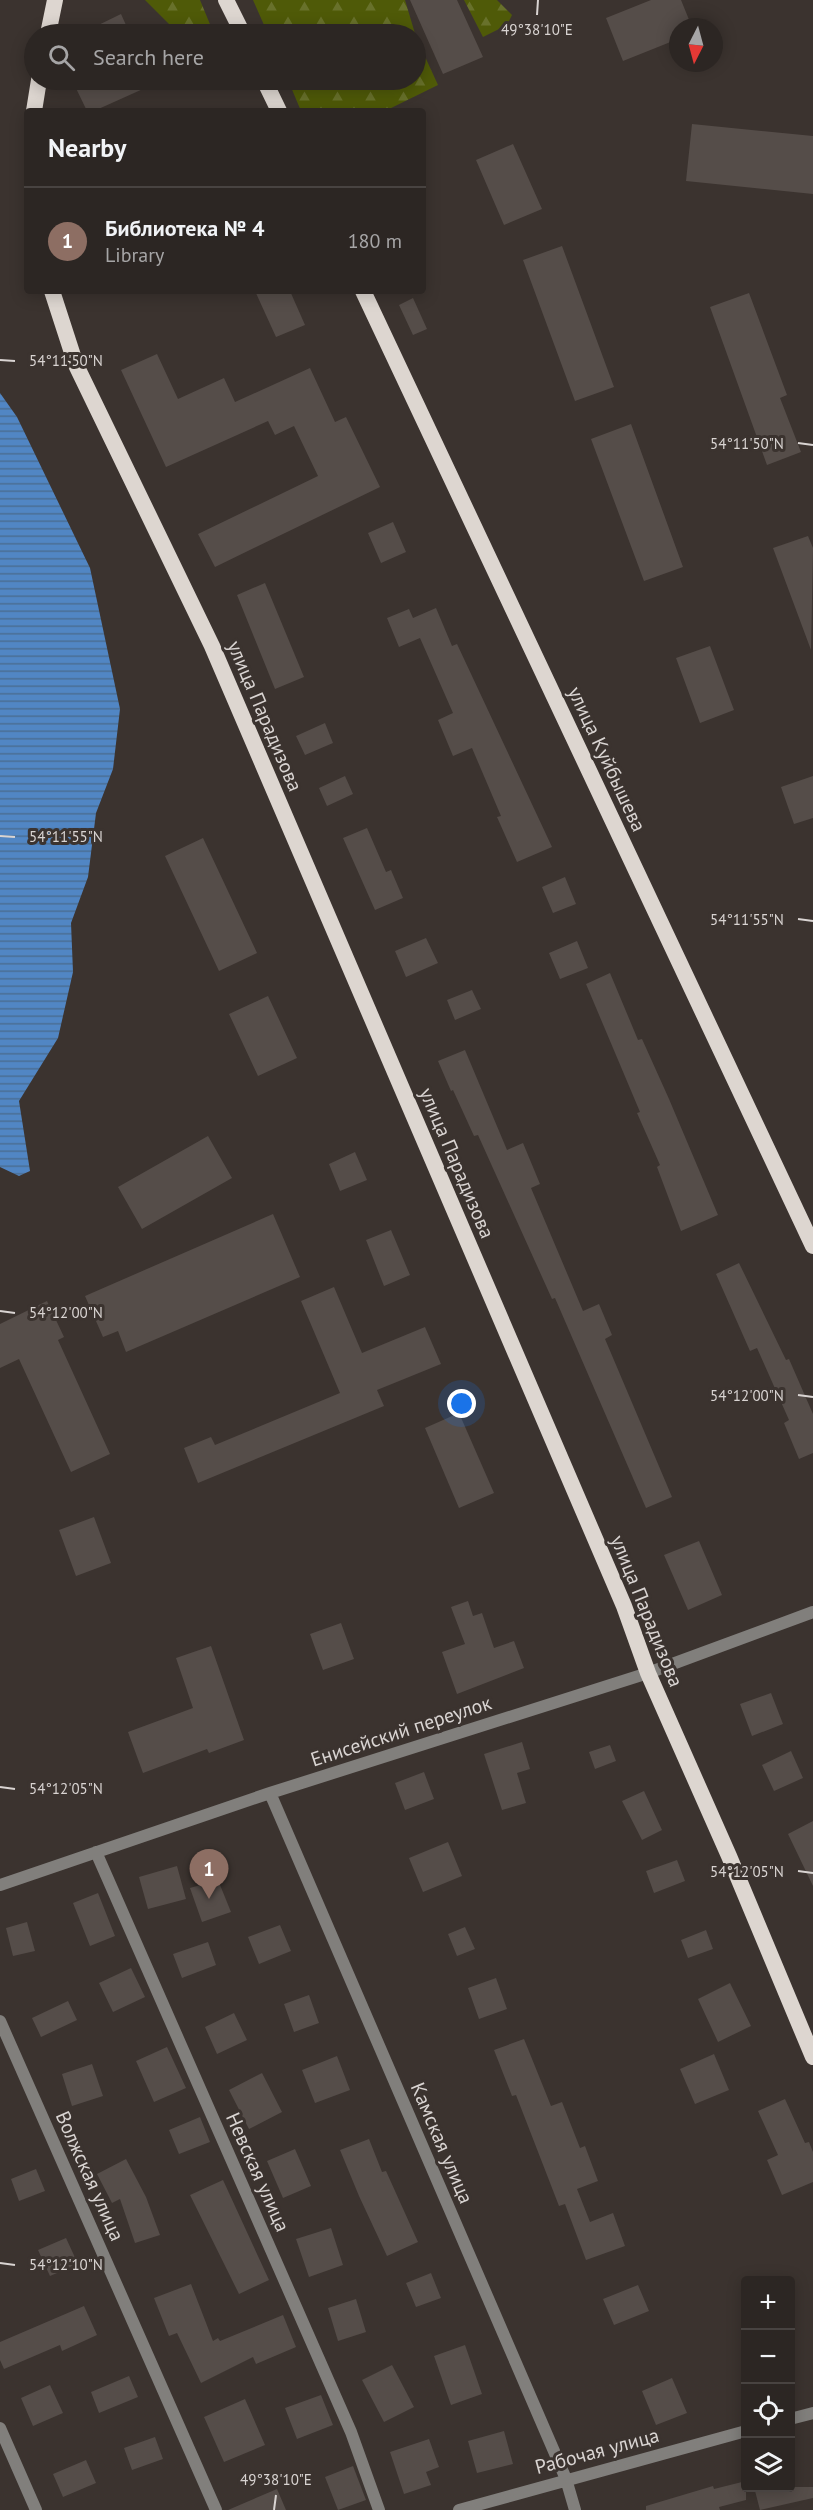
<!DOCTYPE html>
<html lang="en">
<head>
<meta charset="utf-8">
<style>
	:root { --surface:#2c2623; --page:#383230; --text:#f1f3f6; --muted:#a6a5a6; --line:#484341; --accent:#d6ab8b }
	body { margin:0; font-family:"PT Sans",sans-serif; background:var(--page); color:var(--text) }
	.controls { position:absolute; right:18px; bottom:18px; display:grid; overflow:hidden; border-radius:6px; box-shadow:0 3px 15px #0003 }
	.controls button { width:54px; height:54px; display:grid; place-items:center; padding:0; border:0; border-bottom:2px solid var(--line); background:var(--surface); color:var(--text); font:30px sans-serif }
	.compass { position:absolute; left:669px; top:18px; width:54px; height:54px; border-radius:50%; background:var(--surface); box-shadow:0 3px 15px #0003; rotate:186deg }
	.you { position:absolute; left:462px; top:1404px; width:21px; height:21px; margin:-15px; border:4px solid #fff; border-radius:50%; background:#1a73e8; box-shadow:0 0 0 9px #1a73e833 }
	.badge { display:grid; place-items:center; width:39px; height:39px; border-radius:50%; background:var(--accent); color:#fff; font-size:20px; font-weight:700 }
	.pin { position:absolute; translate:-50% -50px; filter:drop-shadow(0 2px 3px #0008) }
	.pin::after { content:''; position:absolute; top:32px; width:21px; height:18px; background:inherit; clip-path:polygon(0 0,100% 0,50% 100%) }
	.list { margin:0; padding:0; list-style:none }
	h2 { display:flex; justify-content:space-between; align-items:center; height:78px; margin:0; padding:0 24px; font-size:26px }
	h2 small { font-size:20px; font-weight:400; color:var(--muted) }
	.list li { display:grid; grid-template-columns:39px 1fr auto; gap:18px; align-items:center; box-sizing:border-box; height:108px; padding:0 24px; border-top:2px solid var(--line) }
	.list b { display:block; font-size:22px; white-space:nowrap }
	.list p { margin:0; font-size:20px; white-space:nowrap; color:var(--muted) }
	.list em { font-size:20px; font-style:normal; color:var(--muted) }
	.icon { flex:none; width:33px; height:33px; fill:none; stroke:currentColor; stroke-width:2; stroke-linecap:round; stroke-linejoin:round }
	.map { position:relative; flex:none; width:813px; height:2510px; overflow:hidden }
	.search { position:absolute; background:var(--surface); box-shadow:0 3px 15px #0003; left:24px; top:24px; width:402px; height:66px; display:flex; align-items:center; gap:15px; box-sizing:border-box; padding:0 21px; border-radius:33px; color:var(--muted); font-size:22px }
	.panel { position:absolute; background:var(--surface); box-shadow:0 3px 15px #0003; left:24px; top:108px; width:402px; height:186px; border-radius:6px }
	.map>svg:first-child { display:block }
	.forest { fill:url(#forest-firs) }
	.water { fill:url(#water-rules) }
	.building { fill:#554d49 }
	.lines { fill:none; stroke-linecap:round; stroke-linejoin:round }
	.minor { stroke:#817f7c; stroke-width:12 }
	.trunk { stroke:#ddd6d0; stroke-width:16 }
	.ticks { fill:none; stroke:#d9d4d2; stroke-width:2 }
	.labels { text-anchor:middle; stroke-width:6; stroke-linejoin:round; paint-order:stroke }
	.street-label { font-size:20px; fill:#d9d4d2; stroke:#3b332f }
	.ticks-label { font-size:15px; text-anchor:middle; fill:#d9d4d2; stroke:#3b332f; stroke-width:6; stroke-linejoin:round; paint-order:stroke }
</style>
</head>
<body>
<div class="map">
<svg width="813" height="2510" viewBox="0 0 813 2510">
	<defs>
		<pattern id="forest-firs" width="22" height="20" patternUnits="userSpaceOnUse" patternTransform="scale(1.5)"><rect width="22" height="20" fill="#4f5a08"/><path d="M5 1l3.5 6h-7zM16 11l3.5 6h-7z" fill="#68712b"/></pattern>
		<pattern id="water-rules" width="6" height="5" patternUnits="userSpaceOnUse" patternTransform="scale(1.5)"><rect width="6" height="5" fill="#5186c4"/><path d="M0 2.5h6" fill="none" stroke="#4b6e95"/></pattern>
	</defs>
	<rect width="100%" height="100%" fill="#3b332f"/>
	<path class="forest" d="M145,0H200L214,34H179Z
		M253,0H405L416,37L438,85L385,111H301L288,80H416V34H268Z
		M464,0H497L512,15L507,25L483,37Z"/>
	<path class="water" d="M0,393L17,417L90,568L120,709L113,769L96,813L88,877L71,923L73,972L58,1038L19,1101L30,1171L19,1176L0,1167Z"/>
	<path class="building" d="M410,0H457L483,57L443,74Z
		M651,0H681L692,27H678V39L623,61L606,18Z
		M121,14L130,34H80Z
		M72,80H163L94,111H87Z
		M692,124L813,136V194L686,181Z
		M513,144L542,209L504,225L476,160Z
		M562,246L614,387L575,401L523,260Z
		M255,291H290L305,325L276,337Z
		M749,293L787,395L780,398L801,452L767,465L710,307Z
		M413,298L427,329L413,335L399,305Z
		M157,354L178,399L224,378L235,402L310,368L335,422L346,417L380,487L215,567L198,534L318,476L294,426L275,435L268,421L166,467L121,370Z
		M631,424L683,567L644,581L591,439Z
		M393,522L406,552L381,563L368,533Z
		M808,536L813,548L811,650L773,548Z
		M265,583L304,677L275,689L237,595Z
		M436,608L452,646L457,644L552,847L517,862L497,817L501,816L472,748L453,756L438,720L453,713L420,638L399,647L387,618L409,609L413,618Z
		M710,646L734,710L700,723L676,658Z
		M325,723L333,743L305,755L296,736Z
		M345,776L353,794L327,806L319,788Z
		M813,776V818L794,824L781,787Z
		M367,828L386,872L391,870L403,898L375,910L343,838Z
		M203,838L257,953L219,971L165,856Z
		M565,877L576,904L553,913L542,887Z
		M426,938L438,963L406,977L395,951Z
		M577,941L588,968L560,979L549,953Z
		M610,973L638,1040L642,1039L669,1099L718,1215L681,1231L657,1167L660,1165L637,1113L640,1112L586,984Z
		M472,990L481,1009L455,1020L447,1000Z
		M268,996L297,1058L258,1076L229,1014Z
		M465,1050L507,1150L523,1143L540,1184L531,1188L583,1311L599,1304L612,1335L605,1339L672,1497L646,1508L555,1298L552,1299L478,1135L474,1136L453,1090L451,1091L438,1061Z
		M208,1136L232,1178L142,1229L118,1187Z
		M355,1152L367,1180L340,1191L329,1164Z
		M273,1214L300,1277L126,1352L118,1331L103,1337L85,1296Z
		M391,1230L410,1275L384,1286L366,1240Z
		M739,1263L786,1360L789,1359L813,1414V1453L799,1459L784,1423L789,1420L757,1348L750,1351L716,1274Z
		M334,1287L362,1353L425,1327L441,1364L377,1390L384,1406L198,1483L184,1448L211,1437L215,1445L340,1393L301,1301Z
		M47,1301L64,1337L58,1340L110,1454L71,1472L19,1359L0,1368V1324Z
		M459,1413L494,1493L459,1508L425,1428Z
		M94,1517L111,1563L76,1576L59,1530Z
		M699,1541L722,1595L688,1610L664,1555Z
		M468,1601L473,1616L482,1613L494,1648L514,1641L524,1668L457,1694L442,1652L465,1644L451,1607Z
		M341,1623L354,1659L323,1670L310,1634Z
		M211,1646L244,1740L209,1753L207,1749L143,1773L128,1732L193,1708L176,1658Z
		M771,1693L783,1724L752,1736L740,1704Z
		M522,1742L530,1769L517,1773L526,1803L502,1810L484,1754Z
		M610,1745L616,1761L595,1769L589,1752Z
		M791,1751L803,1778L774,1791L762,1765Z
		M424,1772L434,1799L405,1810L395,1783Z
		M644,1791L662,1830L642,1840L622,1801Z
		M813,1821V1886L788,1834Z
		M448,1842L462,1876L423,1892L409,1858Z
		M677,1860L685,1881L654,1893L646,1871Z
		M177,1866L186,1899L148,1909L139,1877Z
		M218,1880L231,1912L202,1922L190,1888Z
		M98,1893L115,1936L90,1946L73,1903Z
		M27,1922L35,1951L13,1956L6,1928Z
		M280,1925L291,1951L259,1964L248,1937Z
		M465,1927L475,1949L457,1956L448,1934Z
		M706,1930L713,1949L688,1958L681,1940Z
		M208,1942L216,1965L182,1978L173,1954Z
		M131,1968L145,1997L113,2012L99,1983Z
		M496,1978L507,2009L479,2019L468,1988Z
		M730,1983L751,2026L718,2042L698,1999Z
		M309,1995L319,2023L294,2032L284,2004Z
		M68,2001L77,2020L41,2037L32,2018Z
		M234,2013L247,2040L217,2054L205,2027Z
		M524,2039L551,2106L562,2102L580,2148L585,2146L598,2181L577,2189L590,2222L613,2213L625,2246L586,2260L565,2204L559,2206L516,2095L512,2096L494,2050Z
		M167,2047L186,2088L154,2102L136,2061Z
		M714,2054L729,2090L695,2104L680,2069Z
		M337,2056L350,2090L315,2103L302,2070Z
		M92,2064L103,2096L72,2106L62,2074Z
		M262,2073L282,2112L249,2129L229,2090Z
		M785,2099L805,2143L809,2142L813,2152V2182L782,2195L767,2160L778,2155L758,2111Z
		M200,2117L210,2142L179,2154L169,2130Z
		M369,2139L382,2172L386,2171L418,2242L387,2256L359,2196L340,2150Z
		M295,2149L311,2186L283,2198L267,2161Z
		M126,2159L146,2197L160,2235L135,2243L120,2199L112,2203L97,2174Z
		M36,2169L45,2191L19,2201L11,2179Z
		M223,2180L269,2280L239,2294L190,2195Z
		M331,2228L343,2265L309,2277L296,2239Z
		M66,2238L78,2264L50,2276L38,2250Z
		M431,2273L441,2298L416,2307L406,2283Z
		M191,2284L213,2341L218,2338L220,2341L283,2315L296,2347L256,2364L253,2357L201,2383L177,2333L169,2336L154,2298Z
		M638,2285L649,2311L614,2325L603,2299Z
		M356,2299L366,2332L338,2341L328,2308Z
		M84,2306L97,2335L62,2351L60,2345L4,2369L0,2360V2342Z
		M465,2345L482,2394L451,2405L434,2356Z
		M392,2365L414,2407L384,2422L362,2380Z
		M129,2376L138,2397L99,2413L91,2392Z
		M672,2378L687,2413L656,2425L642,2391Z
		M50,2385L63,2413L33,2426L21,2398Z
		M321,2395L333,2425L297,2439L285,2408Z
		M245,2399L265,2445L224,2462L204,2417Z
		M504,2431L513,2464L477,2473L468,2441Z
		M155,2437L163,2459L132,2470L124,2448Z
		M429,2439L439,2467L426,2472L431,2485L404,2494L390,2452Z
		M86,2460L96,2483L63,2497L53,2474Z
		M353,2466L366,2500L338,2510L325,2477Z
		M746,2481V2500L719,2507L720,2510H646V2506L713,2486L714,2489Z
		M754,2487H813V2498L760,2510Z
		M277,2489L286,2510H228Z"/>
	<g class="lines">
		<path class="minor" d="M270,1793L566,2479L575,2510
			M96,1852L351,2432L379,2510
			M0,1885L270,1793L648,1673L813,1612
			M0,2021L216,2510
			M790,2419L813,2413
			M0,2428L36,2510
			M459,2510L746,2431"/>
		<path class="trunk" d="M226,0L243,34
			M48,34L55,0
			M264,80L279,111
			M34,111L39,80
			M52,291L76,365L212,646L624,1606L648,1673L729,1856L813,2057
			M363,291L813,1246"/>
	</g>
	<path class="ticks" d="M537,15L538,0M0,360L15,361M798,443L813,445M0,836L15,837M798,919L813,921M0,1311L15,1313M798,1395L813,1397M0,1787L15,1789M798,1871L813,1873M0,2263L15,2265M274,2510L276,2495"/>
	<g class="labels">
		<g class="street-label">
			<text transform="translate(265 716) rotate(67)" y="7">улица Парадизова</text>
			<text transform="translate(607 759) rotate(65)" y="7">улица Куйбышева</text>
			<text transform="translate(457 1163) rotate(67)" y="7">улица Парадизова</text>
			<text transform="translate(647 1611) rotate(68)" y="7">улица Парадизова</text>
			<text transform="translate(401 1731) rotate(-18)" y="7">Енисейский переулок</text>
			<text transform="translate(442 2143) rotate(67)" y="7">Камская улица</text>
			<text transform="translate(258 2172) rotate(66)" y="7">Невская улица</text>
			<text transform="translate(90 2176) rotate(66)" y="7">Волжская улица</text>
			<text transform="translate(597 2451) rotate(-15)" y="7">Рабочая улица</text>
		</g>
	</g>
	<g class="ticks-label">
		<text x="537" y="35">49°38'10"E</text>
		<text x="66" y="366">54°11'50"N</text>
		<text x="747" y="449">54°11'50"N</text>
		<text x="66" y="842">54°11'55"N</text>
		<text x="747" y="925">54°11'55"N</text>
		<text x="66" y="1318">54°12'00"N</text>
		<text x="747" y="1401">54°12'00"N</text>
		<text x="66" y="1794">54°12'05"N</text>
		<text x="747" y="1877">54°12'05"N</text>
		<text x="66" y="2270">54°12'10"N</text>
		<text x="276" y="2485">49°38'10"E</text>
	</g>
</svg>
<div class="controls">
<button>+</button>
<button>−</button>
<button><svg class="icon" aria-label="locate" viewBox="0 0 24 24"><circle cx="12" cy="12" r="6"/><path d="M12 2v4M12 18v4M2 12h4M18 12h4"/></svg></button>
<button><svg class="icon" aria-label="layers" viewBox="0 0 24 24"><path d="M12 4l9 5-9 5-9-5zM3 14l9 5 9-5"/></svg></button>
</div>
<svg class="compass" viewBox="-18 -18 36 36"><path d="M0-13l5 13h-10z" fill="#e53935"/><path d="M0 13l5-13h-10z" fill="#a6a5a6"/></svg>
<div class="you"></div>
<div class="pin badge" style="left:209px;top:1899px;background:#8d6e63">1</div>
<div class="search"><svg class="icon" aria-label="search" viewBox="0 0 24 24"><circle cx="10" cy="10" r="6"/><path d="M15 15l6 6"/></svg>Search here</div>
<section class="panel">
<h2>Nearby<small></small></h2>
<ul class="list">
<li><span class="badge" style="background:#8d6e63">1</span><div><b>Библиотека № 4</b><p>Library</p></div><em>180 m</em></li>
</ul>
</section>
</div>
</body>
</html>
